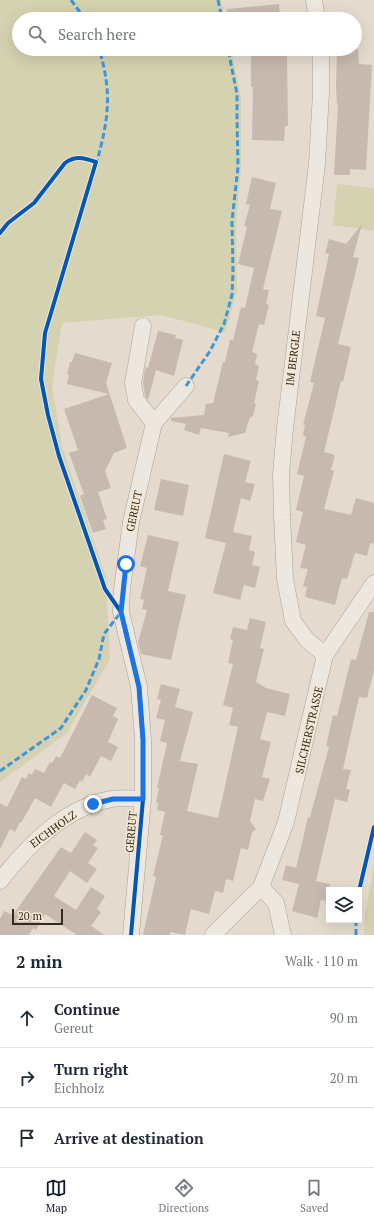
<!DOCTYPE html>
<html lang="en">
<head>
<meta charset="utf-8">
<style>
	:root { --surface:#fff; --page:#f2f2f3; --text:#1f2937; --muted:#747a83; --line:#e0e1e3; --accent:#111827 }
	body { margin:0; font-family:"PT Serif",serif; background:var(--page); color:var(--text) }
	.controls { position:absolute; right:12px; bottom:12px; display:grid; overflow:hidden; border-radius:0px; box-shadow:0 4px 16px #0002 }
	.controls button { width:36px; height:36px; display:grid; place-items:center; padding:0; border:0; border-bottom:1px solid var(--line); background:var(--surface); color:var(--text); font:20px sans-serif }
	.scale { position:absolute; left:12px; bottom:10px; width:51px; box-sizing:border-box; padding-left:4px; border:2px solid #37291f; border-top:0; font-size:11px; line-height:14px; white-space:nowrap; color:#37291f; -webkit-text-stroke:3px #f4e8d4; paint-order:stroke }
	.stop { position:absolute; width:12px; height:12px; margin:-9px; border:3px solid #1a73e8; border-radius:50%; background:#fff }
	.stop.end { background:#1a73e8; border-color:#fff; box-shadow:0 1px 4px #0008 }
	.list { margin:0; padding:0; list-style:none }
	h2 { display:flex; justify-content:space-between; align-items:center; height:52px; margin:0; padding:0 16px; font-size:17px }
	h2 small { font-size:13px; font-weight:400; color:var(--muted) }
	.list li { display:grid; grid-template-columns:26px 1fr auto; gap:12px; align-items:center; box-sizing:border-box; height:60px; padding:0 16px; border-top:1px solid var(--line) }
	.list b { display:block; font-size:15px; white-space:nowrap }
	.list p { margin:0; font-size:13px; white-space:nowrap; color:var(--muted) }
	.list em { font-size:13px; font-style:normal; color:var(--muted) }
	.icon { flex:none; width:22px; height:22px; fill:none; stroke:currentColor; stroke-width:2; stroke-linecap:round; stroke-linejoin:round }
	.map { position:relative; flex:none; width:374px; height:935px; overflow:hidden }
	.search { position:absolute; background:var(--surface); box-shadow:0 4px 16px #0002; left:12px; right:12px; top:12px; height:44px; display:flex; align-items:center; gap:10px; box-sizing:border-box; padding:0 14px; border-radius:22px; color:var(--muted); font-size:15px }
	.sheet { height:232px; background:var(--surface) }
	nav { display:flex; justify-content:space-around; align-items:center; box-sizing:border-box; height:56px; border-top:1px solid var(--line); background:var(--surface); font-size:11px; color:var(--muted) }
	nav a { display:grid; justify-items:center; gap:2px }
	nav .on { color:var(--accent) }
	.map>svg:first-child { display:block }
	.green { fill:#d5d2b1 }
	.building { fill:#c7b9af }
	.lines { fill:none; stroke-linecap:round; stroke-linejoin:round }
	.minor-casing { stroke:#a9a197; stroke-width:17 }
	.minor { stroke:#ece7df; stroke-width:16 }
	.quiet { stroke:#3e96d5; stroke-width:3; stroke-dasharray:6 3; stroke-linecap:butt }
	.cycleway-casing { stroke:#f4e8d4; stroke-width:6 }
	.cycleway { stroke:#0057b8; stroke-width:4 }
	.route { stroke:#1a73e8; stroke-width:5 }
	.labels { text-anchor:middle; stroke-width:3; stroke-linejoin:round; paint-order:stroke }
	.street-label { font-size:11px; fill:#37291f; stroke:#f4e8d4 }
</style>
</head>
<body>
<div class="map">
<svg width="374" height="935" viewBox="0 0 374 935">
	<rect width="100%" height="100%" fill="#e4dbce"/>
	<path class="green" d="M0,0H221L225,19H19V49H231L241,97V167L236,228L237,291L225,332L161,315L62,323L52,386L62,446L106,577L110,659L67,733L0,782Z
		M337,184L374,188V231L333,225Z
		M374,864V935H364L365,915Z"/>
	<path class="building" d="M279,4L280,19H228L227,9Z
		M337,49H358L359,64L372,65L366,170L350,169V175H334L338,104H337L336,88Z
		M251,54H287L288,126H285L284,141L252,140L253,87H251Z
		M252,177L276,183L270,209L282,211L263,289L269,290L266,304L269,305L264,325L259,324L252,352L257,354L255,364L259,366L256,380L259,381L254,403L256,404L253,416L250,417L245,433L228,437L229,433L201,428L199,435L184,430L186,424L171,421V418L204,415L206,404L213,403L223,362H225L230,340H233L241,307L245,308L254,268L238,264L247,227L244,226L250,205L246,204Z
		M362,224L353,257L359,258L338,344L351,347L343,382L341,381L324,452L335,455L331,470L334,471L324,509L351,515L356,498L374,503V544L370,543L367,556L355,553L347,579L342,578L335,605L305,597L307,587L303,586L308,569L300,568L306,545L296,542L303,512L296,510L304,476L297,474L306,437L303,436L305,425H303L314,383L310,382L325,318L316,316L329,254L325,253L329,239L346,244Z
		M158,331L176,335L175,338L183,340L174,376L156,370L148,400L145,396L143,383L145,367L148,368Z
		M75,353L112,363L106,383L127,448L114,453L105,471L111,488L98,492L107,519L103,520L106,529L93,533L80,496L84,494L69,453L78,450L64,409L109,394L67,384L69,375L67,374L70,362H72Z
		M224,454L251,461L245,482L255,484L250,501L241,498L233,532L252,536L249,550L255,552L252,565L260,567L255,588L244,585L240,600L213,593L226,543L205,538Z
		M161,479L189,485L183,516L154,510Z
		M148,535L179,542L168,591L186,595L171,660L141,654L138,642L147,610L142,609L144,600L140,599L147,568L140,566Z
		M369,612H374V670L367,698L359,697L343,769L351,770L346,789L350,790L347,802L335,799L316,881L330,884L326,901L321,900L317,918L292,911L299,884L282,880L286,865L296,868L308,817H310L329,747L326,746L333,715L337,716L351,659L356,660Z
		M250,618L266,622L260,648L264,649L256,682L266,688L290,694L285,716L267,712L260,739L271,742L262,777L270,779L263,801L255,799L250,821L256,829L252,833L248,850L241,848L233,881L226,879L223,893L215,891L209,914L191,909L185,935L170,932V935H143L156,877L153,876L163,835H160L165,812L157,810L158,803H156L159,788H157L167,743L160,741L165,720L156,718L161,700L157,699L161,684L180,689L175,707L193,712L180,761L198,764L187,811L218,818L238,727L229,725L233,708L223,705L233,664L228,663L233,640L230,639L233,627L247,630Z
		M92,695L117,708L113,716L118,719L108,742L118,747L111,761L101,756L90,777L86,774L82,782L80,780L75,789L64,783L51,807L35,798L21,823L20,822L15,832L10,829L0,849V803L7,807L22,777L26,779L29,773L32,775L35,769L44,773L50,762L52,763L56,756L60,758Z
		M85,832L97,840L93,845L98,848L88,863L97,869L87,883L70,871L54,896L76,910L91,887L105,896L97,909L101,912L91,926L105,935H77L45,914L36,930L33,928L29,935H0V919L4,911L13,915L61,847L71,853Z"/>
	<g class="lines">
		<g class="minor-casing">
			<path id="minor" d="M314,0L317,19
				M321,49V92L317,164L285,428L281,474L282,515L285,579L293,621L307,640L325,655
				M143,326L133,383L136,400L154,423
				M0,881C28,845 65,807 112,799C122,797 133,799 143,799
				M261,887L276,903L283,935
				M131,935L143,799V740L139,687L121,612L122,589L131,522L154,423L186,386
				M213,935L261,887L286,822L325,655L374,583"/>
		</g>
		<use href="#minor" class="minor"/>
		<path class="quiet" d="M71,0L85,19
			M218,0L222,19
			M96,165C108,121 113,94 99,49
			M186,386L210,351L224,324L232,295L233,273L232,221L238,167L237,117V94L228,49
			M0,771L61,728L86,690L99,659L104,634L121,612
			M356,935V920"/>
		<g class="cycleway-casing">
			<path id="cycleway" d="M0,233L8,223L34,203L65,163C76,155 84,158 96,162L45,333L41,379L48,415L59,456L105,589L121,612L139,687L143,740V799L131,935
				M359,891L374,827"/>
		</g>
		<use href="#cycleway" class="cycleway"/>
	</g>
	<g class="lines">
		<path class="route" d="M93,804L113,799H143V740L139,687L121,612L126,564"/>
	</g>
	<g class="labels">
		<g class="street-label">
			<text transform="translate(293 358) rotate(-83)" y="4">IM BERGLE</text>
			<text transform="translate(134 511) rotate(-78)" y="4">GEREUT</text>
			<text transform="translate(309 730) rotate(-77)" y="4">SILCHERSTRASSE</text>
			<text transform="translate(53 829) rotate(-36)" y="4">EICHHOLZ</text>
			<text transform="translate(131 832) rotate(-85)" y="4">GEREUT</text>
		</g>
	</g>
</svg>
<div class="controls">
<button><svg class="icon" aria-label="layers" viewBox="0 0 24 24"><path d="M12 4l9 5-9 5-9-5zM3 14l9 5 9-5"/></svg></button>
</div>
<div class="scale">20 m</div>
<div class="stop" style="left:126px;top:564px"></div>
<div class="stop end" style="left:93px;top:804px"></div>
<div class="search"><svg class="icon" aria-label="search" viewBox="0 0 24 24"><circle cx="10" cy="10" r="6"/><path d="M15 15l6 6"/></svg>Search here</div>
</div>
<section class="sheet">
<h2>2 min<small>Walk · 110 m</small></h2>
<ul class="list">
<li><svg class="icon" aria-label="ahead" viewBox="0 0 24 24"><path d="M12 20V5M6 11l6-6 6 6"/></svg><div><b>Continue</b><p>Gereut</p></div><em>90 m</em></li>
<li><svg class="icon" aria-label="right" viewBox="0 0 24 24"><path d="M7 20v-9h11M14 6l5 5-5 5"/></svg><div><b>Turn right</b><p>Eichholz</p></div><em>20 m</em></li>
<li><svg class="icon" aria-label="arrive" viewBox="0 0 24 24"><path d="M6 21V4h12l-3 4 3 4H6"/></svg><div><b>Arrive at destination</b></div></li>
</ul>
</section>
<nav>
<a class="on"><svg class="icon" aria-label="map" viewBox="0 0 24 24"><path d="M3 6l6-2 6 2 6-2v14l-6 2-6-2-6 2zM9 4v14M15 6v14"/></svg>Map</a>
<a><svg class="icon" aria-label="directions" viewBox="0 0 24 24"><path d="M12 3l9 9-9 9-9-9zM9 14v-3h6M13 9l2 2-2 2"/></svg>Directions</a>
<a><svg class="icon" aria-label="saved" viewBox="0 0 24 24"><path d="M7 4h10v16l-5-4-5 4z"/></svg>Saved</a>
</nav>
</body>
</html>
